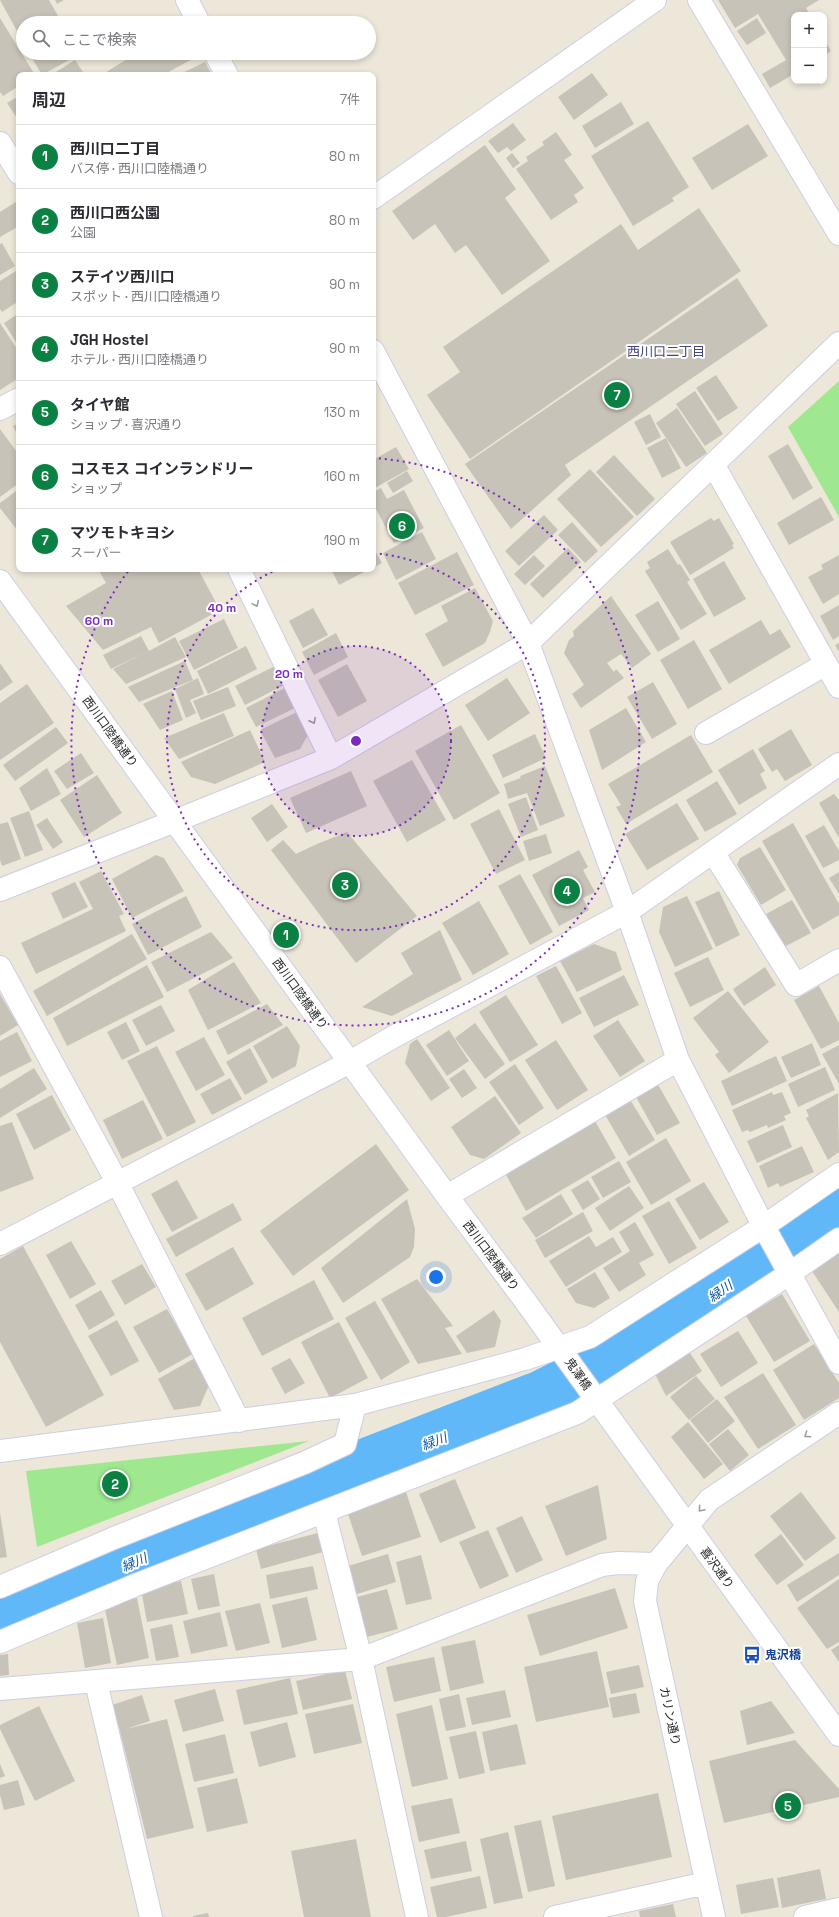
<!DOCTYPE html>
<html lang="ja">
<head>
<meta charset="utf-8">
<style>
	:root { --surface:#fff; --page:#f2f2f3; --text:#2b2b33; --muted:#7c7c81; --line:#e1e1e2; --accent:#0b8043 }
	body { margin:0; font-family:"Space Grotesk","Noto Sans JP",sans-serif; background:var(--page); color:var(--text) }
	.controls { position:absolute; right:12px; top:12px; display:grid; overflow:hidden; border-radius:8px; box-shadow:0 2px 6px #0003 }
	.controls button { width:36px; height:36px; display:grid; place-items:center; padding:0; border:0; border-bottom:1px solid var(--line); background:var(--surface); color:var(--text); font:20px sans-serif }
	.you { position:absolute; left:436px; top:1277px; width:14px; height:14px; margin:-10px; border:3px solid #fff; border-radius:50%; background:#1a73e8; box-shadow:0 0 0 6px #1a73e833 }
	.badge { display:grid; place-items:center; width:26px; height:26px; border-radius:50%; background:var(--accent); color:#fff; font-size:13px; font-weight:700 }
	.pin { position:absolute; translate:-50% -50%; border:2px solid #fff; box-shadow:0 1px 4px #0006 }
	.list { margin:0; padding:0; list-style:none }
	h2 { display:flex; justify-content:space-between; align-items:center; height:52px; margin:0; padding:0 16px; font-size:17px }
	h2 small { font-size:13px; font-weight:400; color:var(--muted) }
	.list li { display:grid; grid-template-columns:26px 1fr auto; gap:12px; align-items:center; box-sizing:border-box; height:64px; padding:0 16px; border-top:1px solid var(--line) }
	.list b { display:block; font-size:15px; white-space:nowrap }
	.list p { margin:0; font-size:13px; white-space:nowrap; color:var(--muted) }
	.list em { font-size:13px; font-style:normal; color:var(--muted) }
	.icon { flex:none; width:22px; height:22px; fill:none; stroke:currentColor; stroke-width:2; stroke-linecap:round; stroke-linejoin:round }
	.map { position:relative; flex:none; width:839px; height:1917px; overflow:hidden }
	.search { position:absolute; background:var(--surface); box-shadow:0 2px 6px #0003; left:16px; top:16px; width:360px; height:44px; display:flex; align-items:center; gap:10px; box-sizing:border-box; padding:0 14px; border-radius:22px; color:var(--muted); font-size:15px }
	.panel { position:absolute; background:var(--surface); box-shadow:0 2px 6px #0003; left:16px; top:72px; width:360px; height:500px; border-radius:8px }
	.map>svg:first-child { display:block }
	.park { fill:#9fe88f }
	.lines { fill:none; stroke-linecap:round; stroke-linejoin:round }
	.river { stroke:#60b8f9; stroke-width:57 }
	.building { fill:#c7c3b8 }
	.minor-casing { stroke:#cdcee3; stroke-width:24 }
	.minor { stroke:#fff; stroke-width:22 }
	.oneway { stroke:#9e9e9e }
	.ring { fill:none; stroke:#7b2cbf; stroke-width:2; stroke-dasharray:2 4 }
	.labels { text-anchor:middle; stroke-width:4; stroke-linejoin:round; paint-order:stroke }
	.street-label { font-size:12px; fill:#282828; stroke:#fff }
	.transit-label { font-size:12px; font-weight:bold; fill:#164399; stroke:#fff; text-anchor:start }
	.neighbourhood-label { font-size:13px; fill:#45467c; stroke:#fff }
	.water-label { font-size:13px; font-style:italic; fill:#0252a2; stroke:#fff }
	.centre { fill:#7b2cbf; stroke:#fff; stroke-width:2 }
	.ring-label { font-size:12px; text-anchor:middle; font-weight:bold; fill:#7b2cbf; stroke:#fff; stroke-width:4; stroke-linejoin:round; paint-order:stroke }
</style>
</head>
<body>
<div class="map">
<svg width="839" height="1917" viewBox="0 0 839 1917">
	<rect width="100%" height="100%" fill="#ece7d8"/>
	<path class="park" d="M839,381V517L788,427Z
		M309,1441L37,1547L26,1471Z"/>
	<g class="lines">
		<path class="river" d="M0,1618L296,1494L544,1398L621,1359L839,1208"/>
	</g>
	<path class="building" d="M0,0H49L62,23H23V42Z
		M55,0H64L57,4Z
		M718,0H819L806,8L810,15H794V74L770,88L762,74L786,60L758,14L735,28Z
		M0,18L35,75H19V86L3,96L0,92Z
		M757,18L766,33L747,45L737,31Z
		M824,39L831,51L824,56Z
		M29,53H79L80,54L42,75Z
		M137,53H196L198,56L163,75H103V74Z
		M75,60L85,75H51Z
		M205,62L212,75H178Z
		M592,73L608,95L574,120L558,97Z
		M19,96V121L7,103Z
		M621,102L634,124L595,148L582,126Z
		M648,121L689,187L672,198L674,201L633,226L591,156Z
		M513,123L526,140L511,151L507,147L498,153L488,141Z
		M748,124L768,156L712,190L692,158Z
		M556,132L572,155L564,160L584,188L574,195L578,202L551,220L516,169L528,161L526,157L544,145L542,142Z
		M485,145L516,189L505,198L550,261L502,295L466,245L455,253L435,224L413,240L392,211Z
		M512,153L520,163L513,168L506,158Z
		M19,200V226L0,237V212Z
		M699,208L741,271L470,459L427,395L460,372L443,347L621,224L638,250Z
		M2,243L15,266L0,275V244Z
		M19,269V301L2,312L0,309V281Z
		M737,278L768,326L565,465L571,475L511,529L465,464Z
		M19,313V347L4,323Z
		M0,323L19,352V378L0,390Z
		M716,375L738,408L718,421L696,388Z
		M695,391L723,434L705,446L676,404Z
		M677,408L707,453L686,467L656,423Z
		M650,414L661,437L646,445L634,422Z
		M19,423V438L13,426Z
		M0,429L19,455V483L0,497Z
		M666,438L681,468L662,478L647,448Z
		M788,444L813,488L793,500L768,456Z
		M396,447L409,469L373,489V460Z
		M614,455L655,499L637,516L596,472Z
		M590,469L634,517L601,547L557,499Z
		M407,471L413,481L393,493L387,483Z
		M381,488L387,499L404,490L424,528L394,543L375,507L373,508V492Z
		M19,489V530L18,531L0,508V503Z
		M821,497L834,520L789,545L777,523Z
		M544,515L558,530L519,566L505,551Z
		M711,518L714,521L719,518L734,544L732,545L734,548L690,575L670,542Z
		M572,522L598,551L585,563L558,535Z
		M422,532L436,559L396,580L383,553Z
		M373,547L382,563L373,568Z
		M568,548L581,562L543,598L530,584Z
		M668,549L678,565L680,564L690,580L687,582L707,614L681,630L645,571L650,568L647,562Z
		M457,552L474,585L415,615L398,583Z
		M534,555L545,566L525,585L514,574Z
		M839,555V594L823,604L808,577L823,569L821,565Z
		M724,561L746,599L714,617L693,579Z
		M98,569H198L220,610L159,643L151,627L103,650L66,606L106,583Z
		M331,569H370L339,585Z
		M475,588L493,621L490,632L485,643L443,667L425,634L448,621L441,606Z
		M611,596L651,654L632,668L621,654L607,663L614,672L616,669L624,678L581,708L572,694L584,685L564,653L569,640L574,636L573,631Z
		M658,601L680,639L658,652L635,615Z
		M839,605V636L833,640L820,616Z
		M313,608L328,635L303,648L289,621Z
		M224,619L238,648L194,670L179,641Z
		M761,620L770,635L780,629L791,647L729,684L709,650Z
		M336,633L348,657L314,675L302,652Z
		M141,636L149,651L175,637L186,657L126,684L113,669L144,653L111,669L103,655Z
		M694,640L722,689L688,709L660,660Z
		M839,643V652L835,645Z
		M246,646L257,669L208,694L197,671Z
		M185,661L193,680L139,702L128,687Z
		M0,663L13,682L0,691Z
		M347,664L367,701L338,717L318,680Z
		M275,666L284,685L245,705L235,686Z
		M198,678L204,694L190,700L196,713L186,718L175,689Z
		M507,678L530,713L488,741L465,705Z
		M653,682L677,724L652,739L627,697Z
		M27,684L54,723L0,760V703Z
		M228,687L236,706L201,720L193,701Z
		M285,688L295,708L256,727L246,708Z
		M172,691L183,720L160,730L143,704Z
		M626,708L646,742L602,770L589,730Z
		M299,711L310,731L300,749L275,758L260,730Z
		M224,713L234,736L179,759L164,738Z
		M461,725L500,793L454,820L415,751Z
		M56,727L68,743L15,781L3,765Z
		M791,729L812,765L785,781L777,769L772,772L758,749Z
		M250,730L265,762L215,784L191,777L181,762Z
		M535,734L546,758L503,778L492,755Z
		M691,735L713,772L626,824L616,807L621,805L608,784Z
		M753,749L765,771L760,774L767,788L739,805L718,770Z
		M81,753L94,773L67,789L54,771Z
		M412,760L446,820L407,842L373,781Z
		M545,766L565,816L540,826L527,793L508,799L504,784L521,778L520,776Z
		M47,768L61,794L31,811L19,788Z
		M351,771L367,806L306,833L290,798Z
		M97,775L122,813L84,837L60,800Z
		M717,781L737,814L705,832L686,800Z
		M834,794L839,800V838L819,803Z
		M526,797L538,830L521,837L508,804Z
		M677,803L699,839L647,870L625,834Z
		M272,804L288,827L267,842L251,818Z
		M499,809L525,860L496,874L470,824Z
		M29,811L43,850L25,857L10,818Z
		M47,818L63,842L53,849L36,825Z
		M8,822L21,859L2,866L0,860V824Z
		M793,823L839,904V915L813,930L762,841Z
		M824,825L839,851V860L823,868L805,836Z
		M347,832L417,916L356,963L271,850L283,840L296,854L317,844Z
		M546,834L552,853L529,861L523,841Z
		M760,847L786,890L761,905L737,865L740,858Z
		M579,850L588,867L583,870L595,892L583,898L589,910L559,926L532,875Z
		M156,855L164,858L184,891L132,918L112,879Z
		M101,871L124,914L119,916L126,931L36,974L21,943L93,909L79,882Z
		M839,872V894L829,878Z
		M520,874L553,932L530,945L498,886Z
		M75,882L88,907L63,919L51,893Z
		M719,891L740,935L716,947L695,902Z
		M186,896L202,927L148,955L132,924Z
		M687,896L713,949L675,967L659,932L663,907Z
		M792,900L811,933L784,947L766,914Z
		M479,901L509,954L473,975L442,923Z
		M440,930L462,980L392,1016L362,1007L413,974L401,953Z
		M211,932L233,958L167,992L151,962Z
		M132,934L147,959L47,1016L33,991Z
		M594,944L616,952L622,970L577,992L560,961Z
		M708,957L724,990L690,1007L674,973Z
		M234,962L261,1003L208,1030L188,990Z
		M147,965L164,997L67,1046L53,1018Z
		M556,966L582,1013L562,1024L536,976Z
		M765,967L776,985L744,1006L733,989Z
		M624,975L639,1005L594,1027L579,998Z
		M819,986L839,1023V1040L821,1049L794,1000Z
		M728,991L769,1042L729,1073L715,1055L719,1052L693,1018Z
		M0,994L18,1025L0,1036Z
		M506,995L538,1045L510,1062L479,1012Z
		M267,1004L283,1025L228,1055L216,1031Z
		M161,1005L175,1031L146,1046L132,1020Z
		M618,1020L645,1061L620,1077L593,1036Z
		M126,1022L140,1051L122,1060L107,1032Z
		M475,1023L505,1064L485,1079L455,1038Z
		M287,1026L300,1046L296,1066L272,1079L253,1046Z
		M449,1030L469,1061L447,1076L426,1045Z
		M17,1032L32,1061L0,1077V1041Z
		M204,1037L225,1075L196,1091L175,1052Z
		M417,1039L450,1088L431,1101L405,1063L410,1044Z
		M556,1040L588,1090L557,1110L525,1060Z
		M812,1043L821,1065L791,1078L781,1057Z
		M839,1045V1084L822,1054Z
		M157,1046L196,1122L167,1137L127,1061Z
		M250,1048L268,1082L245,1095L226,1062Z
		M776,1056L787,1081L732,1106L721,1081Z
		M515,1064L544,1108L519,1125L489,1082Z
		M825,1067L835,1090L798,1107L788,1084Z
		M34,1068L47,1089L0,1118V1089Z
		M464,1069L477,1088L462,1098L449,1079Z
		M230,1078L242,1099L212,1115L200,1094Z
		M657,1083L680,1123L657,1135L635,1095Z
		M772,1092L773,1095L782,1092L791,1113L784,1116L786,1120L768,1128L767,1125L750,1132L748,1130L742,1132L732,1110Z
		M838,1093L839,1152L828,1160L806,1118L809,1116L806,1110Z
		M52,1095L71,1130L34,1150L16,1114Z
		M495,1096L521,1133L484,1159L470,1155L451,1127Z
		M629,1098L655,1140L629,1156L604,1113Z
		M143,1100L163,1139L122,1159L103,1120Z
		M595,1121L616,1158L526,1211L505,1173Z
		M12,1122L34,1179L0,1192V1126Z
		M783,1125L792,1147L757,1163L747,1141Z
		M666,1138L691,1181L651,1205L626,1162Z
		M376,1144L409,1190L293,1276L260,1231Z
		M802,1146L814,1172L780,1187L778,1183L768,1188L759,1166Z
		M619,1161L631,1182L603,1198L591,1177Z
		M177,1180L198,1218L172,1232L151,1194Z
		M588,1180L600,1199L583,1210L571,1190Z
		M704,1182L729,1222L700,1240L675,1199Z
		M629,1186L644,1208L610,1231L595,1208Z
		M561,1194L573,1214L536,1238L522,1218Z
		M407,1199L415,1229L414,1247L410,1257L343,1303L321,1268Z
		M669,1201L697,1248L669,1264L642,1216Z
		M233,1203L242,1220L176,1257L166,1239Z
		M583,1212L593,1231L545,1258L535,1240Z
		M635,1222L654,1255L639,1263L646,1275L619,1292L603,1268L630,1251L619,1232Z
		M589,1236L596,1247L613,1237L622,1252L566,1287L549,1261Z
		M71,1241L96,1284L70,1299L46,1255Z
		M839,1245V1312L808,1265Z
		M23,1246L104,1395L46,1427L0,1342V1259Z
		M233,1247L254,1284L206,1311L185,1274Z
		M142,1264L156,1287L125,1305L111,1281Z
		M595,1272L610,1298L594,1308L576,1303L567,1289Z
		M417,1279L453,1326L445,1328L462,1354L418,1364L381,1299Z
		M314,1280L334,1319L262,1356L242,1318Z
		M101,1290L115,1315L89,1330L75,1305Z
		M782,1294L810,1341L774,1362L746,1316Z
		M375,1301L410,1362L381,1380L345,1318Z
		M167,1309L193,1354L159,1373L133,1327Z
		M494,1310L501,1321L495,1347L467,1353L456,1336Z
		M117,1320L139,1361L111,1376L88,1336Z
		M339,1322L368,1378L330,1398L301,1342Z
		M738,1331L758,1363L721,1387L700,1354Z
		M814,1344L839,1383V1398L804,1420L773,1370Z
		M688,1350L702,1371L666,1396L652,1368Z
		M195,1358L209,1385L200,1406L174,1410L158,1379Z
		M290,1358L305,1383L285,1394L271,1368Z
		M763,1373L796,1425L758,1449L724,1397Z
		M696,1376L715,1399L689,1420L670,1397Z
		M717,1399L735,1421L708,1443L690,1420Z
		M688,1422L723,1464L704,1479L671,1437Z
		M728,1429L749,1455L730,1471L709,1444Z
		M455,1479L476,1528L440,1543L419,1494Z
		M598,1485L607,1539L566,1556L545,1506Z
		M406,1492L421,1537L362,1556L347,1511Z
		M801,1492L836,1538L805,1561L770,1516Z
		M0,1513L7,1557L0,1558Z
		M522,1516L543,1560L516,1573L496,1528Z
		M488,1530L509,1576L480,1589L459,1542Z
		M322,1532L327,1551L261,1569L256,1549Z
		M781,1534L804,1565L777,1585L754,1555Z
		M839,1553V1575L797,1602L787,1585Z
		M388,1554L396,1582L357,1594L348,1566Z
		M421,1555L432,1599L406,1605L396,1562Z
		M313,1566L318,1589L270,1599L266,1575Z
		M214,1574L220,1606L198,1610L191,1579Z
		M839,1579V1642L827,1649L797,1608Z
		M181,1581L188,1614L147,1622L141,1589Z
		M615,1588L628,1628L540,1656L527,1615Z
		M387,1589L398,1629L367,1637L357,1597Z
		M307,1597L317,1640L282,1648L272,1605Z
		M137,1598L149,1658L117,1665L104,1605Z
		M260,1603L270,1643L236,1651L225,1611Z
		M220,1612L228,1646L191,1654L183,1621Z
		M103,1618L111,1663L85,1668L77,1623Z
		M172,1624L179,1657L156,1661L150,1629Z
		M475,1640L484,1683L450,1691L441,1647Z
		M839,1645V1662L831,1650Z
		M597,1651L609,1707L536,1722L524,1667Z
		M8,1654L9,1675L0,1676V1655Z
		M434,1657L441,1691L394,1702L386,1667Z
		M639,1665L644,1687L611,1694L606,1672Z
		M345,1670L352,1699L303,1710L296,1681Z
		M290,1678L298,1714L244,1725L236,1690Z
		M215,1689L224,1721L183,1732L174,1700Z
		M505,1690L511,1717L472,1725L466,1698Z
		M636,1693L640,1713L613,1718L609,1698Z
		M459,1694L466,1727L446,1731L439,1699Z
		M142,1695L150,1721L126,1729L167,1719L194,1828L147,1839L120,1731L112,1705Z
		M771,1701L795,1733L747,1745L740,1711Z
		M353,1704L362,1743L314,1754L305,1714Z
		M432,1705L448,1779L412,1787L396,1714Z
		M39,1706L75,1781L35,1801L0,1729V1725Z
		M287,1722L296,1757L259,1767L250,1732Z
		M517,1724L526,1764L490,1771L482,1732Z
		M476,1731L485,1773L459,1779L449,1737Z
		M225,1734L234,1773L194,1782L185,1744Z
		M795,1740L839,1789V1797L724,1823L709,1761Z
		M0,1764L5,1776L0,1778Z
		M237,1778L248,1823L207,1832L197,1788Z
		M18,1780L25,1805L4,1810L0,1795V1785Z
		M658,1793L672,1857L566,1880L552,1816Z
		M452,1798L460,1833L419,1842L411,1806Z
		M541,1820L555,1886L528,1892L514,1826Z
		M508,1832L523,1898L494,1904L480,1839Z
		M356,1839L371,1917H304L291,1851Z
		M466,1841L472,1871L431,1879L424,1850Z
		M820,1869L826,1899L782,1908L777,1878Z
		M480,1876L487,1908L446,1917H437L430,1887Z
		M773,1878L779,1907L741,1914L736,1885Z
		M673,1904L676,1917H640L639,1911Z
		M208,1913L209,1917H193V1916Z"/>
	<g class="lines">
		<g class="minor-casing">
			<path id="minor" d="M187,0L199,23
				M699,0L839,234
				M215,53L227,75
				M0,143L19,173
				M373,198L655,0
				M373,351L528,643L627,912L678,1060L765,1229L839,1363
				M0,409L19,399
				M713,464L839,687
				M239,569L331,758
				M0,581L447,1196L523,1298L839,1735
				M706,733L826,664
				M713,852L796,985L839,960
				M0,890L175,821L331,758L528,643L839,343
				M0,967L117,1182L239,1421
				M447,1196L678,1060
				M0,1244L350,1062L393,1037L627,912L839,764
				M0,1451L355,1405L525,1359L590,1337L764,1226L839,1174
				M324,1512L361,1659L417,1917
				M0,1587L114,1538L304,1463L345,1444L355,1405
				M0,1642L133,1586L577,1413L789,1274L839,1239
				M96,1682L151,1917
				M0,1689L361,1659L602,1565L618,1563L656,1564
				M555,1917L706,1883
				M714,1917L645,1601L647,1581L656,1564L709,1500L839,1413
				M805,1917L839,1909"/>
		</g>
		<use href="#minor" class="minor"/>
	</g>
	<defs><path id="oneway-chevron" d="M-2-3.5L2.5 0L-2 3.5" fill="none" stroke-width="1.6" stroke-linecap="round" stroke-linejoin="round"/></defs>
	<g class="oneway">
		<use href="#oneway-chevron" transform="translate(256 604) rotate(64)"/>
		<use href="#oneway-chevron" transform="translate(313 721) rotate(64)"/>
		<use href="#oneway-chevron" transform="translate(807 1435) rotate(146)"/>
		<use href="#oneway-chevron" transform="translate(701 1509) rotate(130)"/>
	</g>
	<circle cx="356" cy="741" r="95" fill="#7b2cbf" fill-opacity=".12"/>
	<g class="ring">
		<circle cx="356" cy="741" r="95"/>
		<path d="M374 553A189 189 0 1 1 278 569"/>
		<path d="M373 458A284 284 0 1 1 129 570"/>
	</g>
	<defs>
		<g id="bus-bare" transform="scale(1.38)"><path d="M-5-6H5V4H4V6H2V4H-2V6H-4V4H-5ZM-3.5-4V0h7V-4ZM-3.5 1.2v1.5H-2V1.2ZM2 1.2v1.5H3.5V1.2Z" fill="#1a4fb4" stroke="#fff" stroke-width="2.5" paint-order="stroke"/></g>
	</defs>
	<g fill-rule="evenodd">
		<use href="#bus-bare" x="752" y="1655"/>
	</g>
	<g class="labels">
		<g class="street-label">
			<text transform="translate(110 732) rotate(54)" y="4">西川口陸橋通り</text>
			<text transform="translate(300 994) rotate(54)" y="4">西川口陸橋通り</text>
			<text transform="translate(491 1256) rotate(53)" y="4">西川口陸橋通り</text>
			<text transform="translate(578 1374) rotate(55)" y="4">鬼澤橋</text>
			<text transform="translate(717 1568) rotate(54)" y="4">喜沢通り</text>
			<text transform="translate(670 1716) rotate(78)" y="4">カリン通り</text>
		</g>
		<g class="transit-label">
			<text x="765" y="1659">鬼沢橋</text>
		</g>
		<g class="neighbourhood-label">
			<text x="666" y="356">西川口二丁目</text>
		</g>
		<g class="water-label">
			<text transform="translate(720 1291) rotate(-35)" y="5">緑川</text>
			<text transform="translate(434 1441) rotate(-21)" y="5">緑川</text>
			<text transform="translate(134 1562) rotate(-23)" y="5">緑川</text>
		</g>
	</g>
	<circle cx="356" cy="741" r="6" class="centre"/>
	<g class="ring-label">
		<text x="222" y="612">40 m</text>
		<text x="99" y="625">60 m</text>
		<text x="289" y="678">20 m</text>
	</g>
</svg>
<div class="controls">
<button>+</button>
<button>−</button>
</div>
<div class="you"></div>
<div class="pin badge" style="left:286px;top:935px">1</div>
<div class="pin badge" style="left:115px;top:1484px">2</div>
<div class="pin badge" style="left:345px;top:885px">3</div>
<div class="pin badge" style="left:567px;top:891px">4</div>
<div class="pin badge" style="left:788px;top:1806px">5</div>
<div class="pin badge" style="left:402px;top:526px">6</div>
<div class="pin badge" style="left:617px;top:395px">7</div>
<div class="search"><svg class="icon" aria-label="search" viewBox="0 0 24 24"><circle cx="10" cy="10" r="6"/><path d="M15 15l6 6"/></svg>ここで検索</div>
<section class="panel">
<h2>周辺<small>7件</small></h2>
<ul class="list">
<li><span class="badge">1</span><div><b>西川口二丁目</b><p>バス停 · 西川口陸橋通り</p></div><em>80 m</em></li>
<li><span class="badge">2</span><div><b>西川口西公園</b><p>公園</p></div><em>80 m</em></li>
<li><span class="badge">3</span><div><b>ステイツ西川口</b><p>スポット · 西川口陸橋通り</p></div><em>90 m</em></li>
<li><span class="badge">4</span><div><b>JGH Hostel</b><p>ホテル · 西川口陸橋通り</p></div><em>90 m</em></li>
<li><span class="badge">5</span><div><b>タイヤ館</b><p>ショップ · 喜沢通り</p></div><em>130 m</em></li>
<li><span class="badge">6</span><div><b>コスモス コインランドリー</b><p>ショップ</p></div><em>160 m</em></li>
<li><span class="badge">7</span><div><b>マツモトキヨシ</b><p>スーパー</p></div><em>190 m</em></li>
</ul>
</section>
</div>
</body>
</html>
